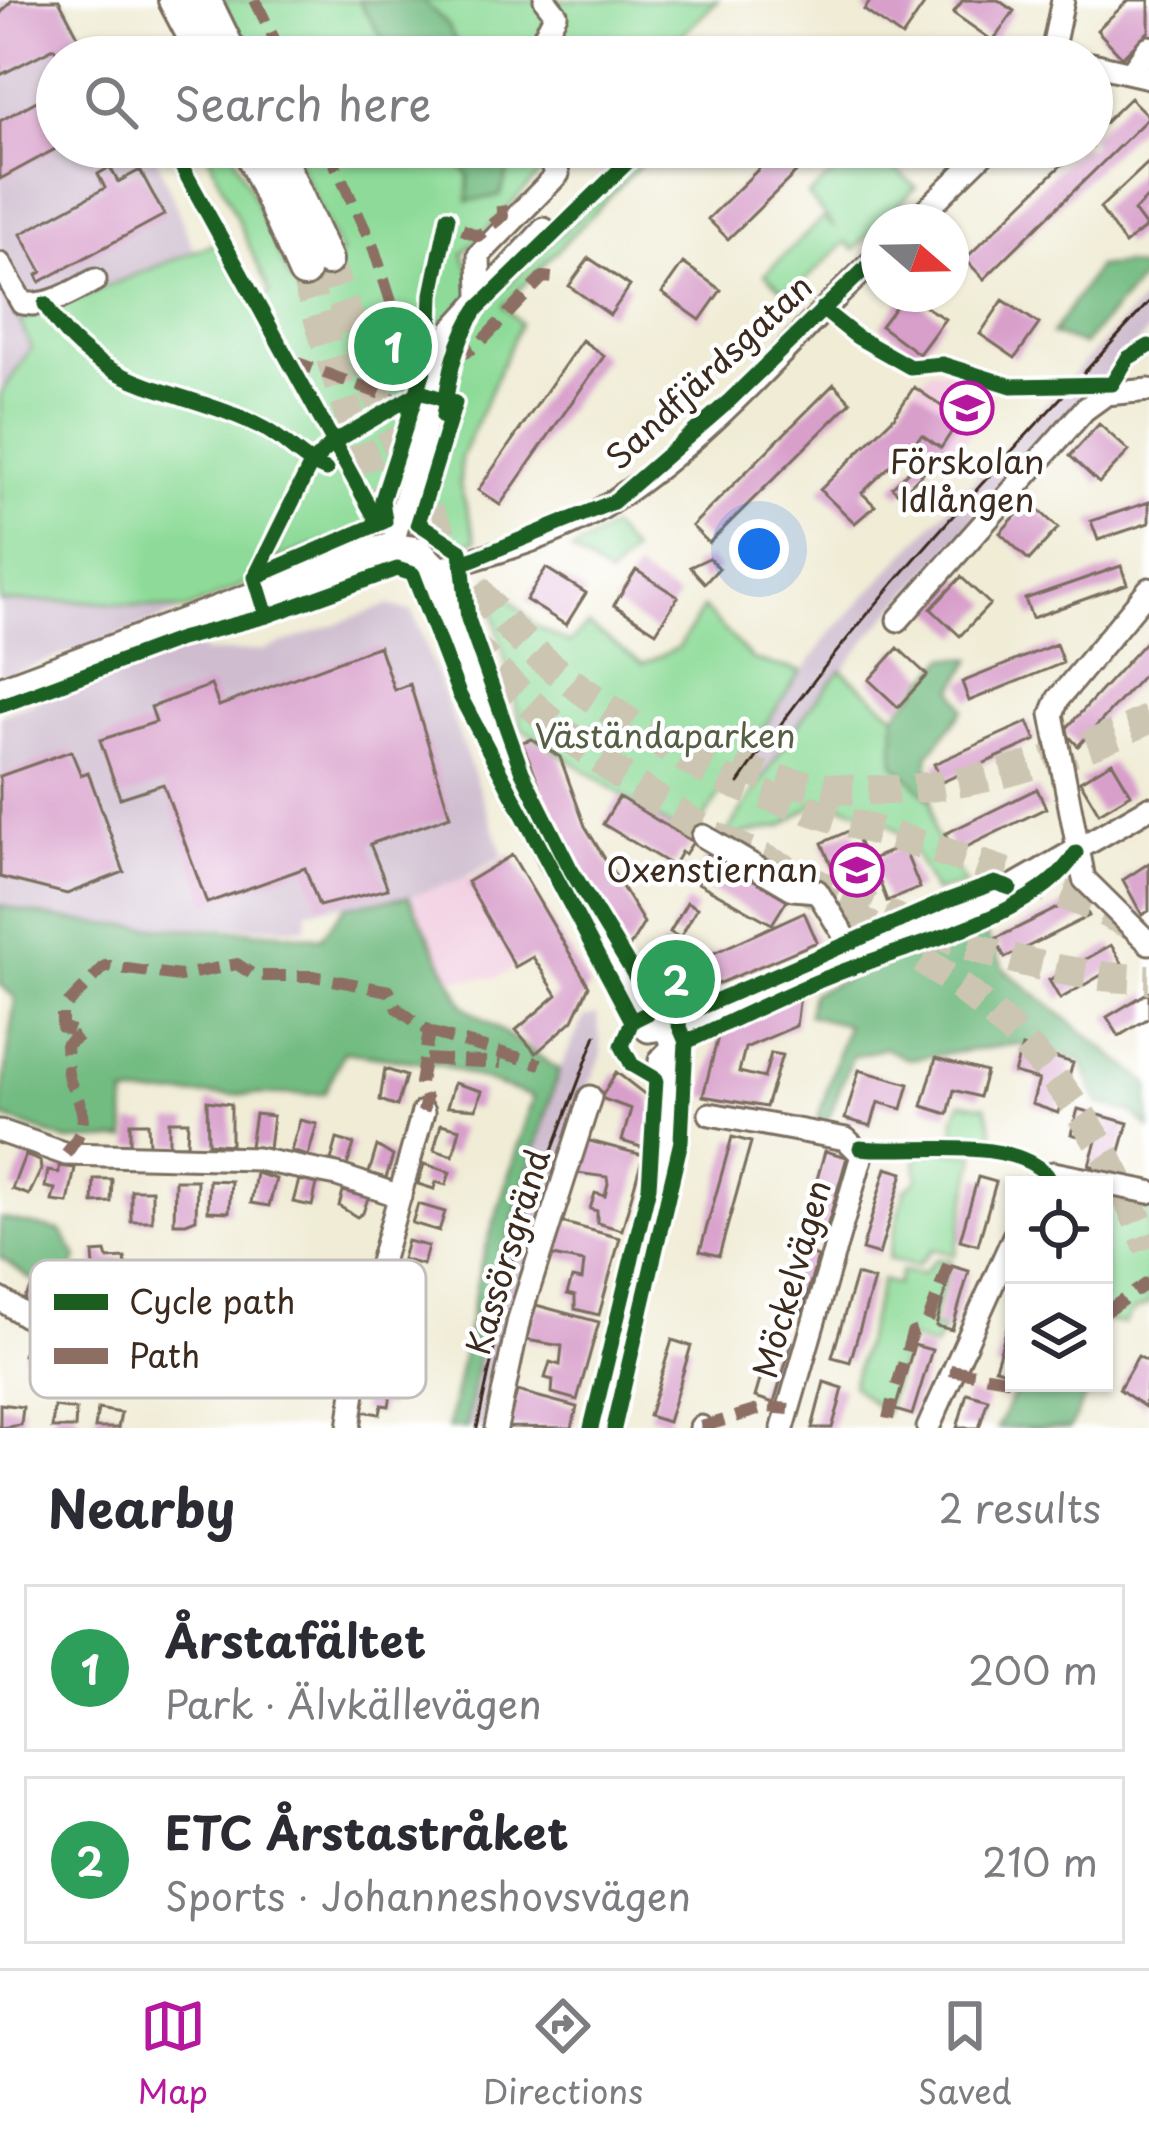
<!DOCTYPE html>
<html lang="en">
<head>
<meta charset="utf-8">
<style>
	:root { --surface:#fff; --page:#f7f7f7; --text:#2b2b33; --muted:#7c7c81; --line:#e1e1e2; --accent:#b5179e }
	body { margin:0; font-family:"Playpen Sans",sans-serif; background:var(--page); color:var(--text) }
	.controls { position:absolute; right:36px; bottom:36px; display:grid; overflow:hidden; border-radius:0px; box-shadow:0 3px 9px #0004 }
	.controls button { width:108px; height:108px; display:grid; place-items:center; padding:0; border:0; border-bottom:3px solid var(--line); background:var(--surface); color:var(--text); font:60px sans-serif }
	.compass { position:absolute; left:861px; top:204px; width:108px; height:108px; border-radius:50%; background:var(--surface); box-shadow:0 3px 9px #0004; rotate:110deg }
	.you { position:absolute; left:759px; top:549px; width:42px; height:42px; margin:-30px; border:9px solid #fff; border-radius:50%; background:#1a73e8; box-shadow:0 0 0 18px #1a73e833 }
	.badge { display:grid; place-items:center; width:78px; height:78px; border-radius:50%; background:var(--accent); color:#fff; font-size:39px; font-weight:700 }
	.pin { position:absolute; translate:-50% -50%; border:6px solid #fff; box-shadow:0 3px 12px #0006 }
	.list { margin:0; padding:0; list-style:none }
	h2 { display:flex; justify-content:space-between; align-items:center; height:156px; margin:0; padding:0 48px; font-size:51px }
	h2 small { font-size:39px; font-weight:400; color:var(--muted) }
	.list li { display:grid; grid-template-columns:78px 1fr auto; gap:36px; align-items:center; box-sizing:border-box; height:168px; margin:0 24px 24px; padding:0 24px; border:3px solid var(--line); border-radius:0px }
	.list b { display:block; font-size:45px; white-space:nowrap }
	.list p { margin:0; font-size:39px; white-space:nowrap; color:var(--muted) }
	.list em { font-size:39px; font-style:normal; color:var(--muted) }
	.icon { flex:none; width:66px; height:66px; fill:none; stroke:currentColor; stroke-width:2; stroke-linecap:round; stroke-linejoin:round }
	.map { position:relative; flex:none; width:1149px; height:1428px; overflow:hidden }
	.search { position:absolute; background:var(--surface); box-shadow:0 3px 9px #0004; left:36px; right:36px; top:36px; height:132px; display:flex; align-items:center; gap:30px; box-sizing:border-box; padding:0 42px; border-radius:66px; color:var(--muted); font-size:45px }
	.sheet { height:540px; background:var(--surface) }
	nav { display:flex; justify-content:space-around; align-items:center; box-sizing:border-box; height:168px; border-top:3px solid var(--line); background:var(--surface); font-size:33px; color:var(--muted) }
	nav a { display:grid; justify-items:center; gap:6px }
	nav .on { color:var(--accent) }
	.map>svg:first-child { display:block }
	.built { fill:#f2cfe1 }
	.industrial { fill:#cfbdcf }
	.green { fill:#8edb99; stroke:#64825c; stroke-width:3 }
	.forest { fill:#72bb81; stroke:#567250; stroke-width:3 }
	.building { fill:#d89fcb }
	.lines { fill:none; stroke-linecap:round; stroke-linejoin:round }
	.highway-tunnel { stroke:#ccc5b1; stroke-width:30; stroke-dasharray:30 15; stroke-linecap:butt }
	.minor-casing { stroke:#7a6e5e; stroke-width:27 }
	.major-casing { stroke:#7a6e5e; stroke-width:33 }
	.highway-casing { stroke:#7a6e5e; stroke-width:36 }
	.minor { stroke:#fff; stroke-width:21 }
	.major { stroke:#fff; stroke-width:27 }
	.highway { stroke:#fff; stroke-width:30 }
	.tram { stroke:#3b2a1e; stroke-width:3 }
	.quiet { stroke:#8d6e63; stroke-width:12; stroke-dasharray:24 12; stroke-linecap:butt }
	.cycleway-casing { stroke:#fff; stroke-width:22 }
	.cycleway { stroke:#1b5e20; stroke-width:15 }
	.labels { text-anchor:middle; stroke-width:9; stroke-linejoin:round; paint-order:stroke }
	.street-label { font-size:33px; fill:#3b2a1e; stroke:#fff }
	.poi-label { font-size:33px; fill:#3b2a1e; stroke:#fff }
	.park-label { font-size:33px; fill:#545f43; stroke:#fff }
	.key { fill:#fff; stroke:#c4bfbc; stroke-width:3 }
	.key-label { font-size:33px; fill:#3b2a1e }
</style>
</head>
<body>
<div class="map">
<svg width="1149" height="1428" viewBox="0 0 1149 1428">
	<rect width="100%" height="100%" fill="#fff"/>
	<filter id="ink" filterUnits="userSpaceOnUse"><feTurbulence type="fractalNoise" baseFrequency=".00833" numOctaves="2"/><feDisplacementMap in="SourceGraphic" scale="24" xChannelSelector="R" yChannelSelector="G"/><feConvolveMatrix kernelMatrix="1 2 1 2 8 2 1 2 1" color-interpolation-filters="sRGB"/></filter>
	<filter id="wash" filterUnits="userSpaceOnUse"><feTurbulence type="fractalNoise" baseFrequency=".004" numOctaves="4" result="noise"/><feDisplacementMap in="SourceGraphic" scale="48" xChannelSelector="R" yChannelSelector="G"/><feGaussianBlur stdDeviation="2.7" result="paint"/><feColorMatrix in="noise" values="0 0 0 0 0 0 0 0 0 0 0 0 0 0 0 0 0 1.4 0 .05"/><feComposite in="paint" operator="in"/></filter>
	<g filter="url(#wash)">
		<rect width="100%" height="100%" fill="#f0ecd6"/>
		<path class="built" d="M932,369L965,374L994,399L953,457L941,448L960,418L914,387Z
			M466,877L515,967L498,977L450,979L409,897Z"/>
		<path class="industrial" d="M0,0H65L95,57H57V147H152L194,250L78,302L21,321L31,347L0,396Z
			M1149,293V331L872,633L753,788L730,774L829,635Z
			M84,601L186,610L0,678V602Z
			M388,605L413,612L504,856L466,877L409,897L307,910L306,928L105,926L0,905V715L189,645L208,653L265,650Z
			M597,1014L602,1055L586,1091L491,1428H467L482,1329L559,1070L584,1018Z"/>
		<path class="green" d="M222,0H718L659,57H248Z
			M205,147H231L291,282L341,254L291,147H566L463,254L472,275L493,299L649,147H658L503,306L520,323L461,458L460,486L476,540L449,550L439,533L390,520L273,560L308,480L310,458L247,583L186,610L84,601L0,602V396L31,348L20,321L215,243L253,303L270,293Z
			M863,147H870L916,187L854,250L846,242L789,296L765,274L823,218L835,228L808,196Z
			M611,528L632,552L609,577L572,551Z
			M491,576L534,625L569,643L588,625L643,664L679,647L703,608L753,660L801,671L690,840L521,728L489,591Z
			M841,670L895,715L894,763L931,800L934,832L965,884L934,892C903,825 891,813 817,802L783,826L723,838L811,706Z
			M961,1102L986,1106L998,1150L957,1144L954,1119Z
			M939,1149L976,1155L955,1255L933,1249L917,1266L888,1259L905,1189L918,1180L916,1157Z
			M1104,1197L1149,1206V1304L1133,1311L1124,1324L1104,1321Z
			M936,1259L951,1260L931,1326L944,1331L935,1347L908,1339L885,1414L852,1385L882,1280L897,1285L901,1271L922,1274Z"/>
		<path class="forest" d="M358,0H422L447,24L464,57H394Z
			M446,147H516L500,196L468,201L469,176Z
			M1125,264L1149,270L1083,345L1052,334L1097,267Z
			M947,657L972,659L954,689L964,709L928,756L931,800L894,763L895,715Z
			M409,897L464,1006L559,1070L482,1329L467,1428H448L480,1267L533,1097L441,1065L344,1052L324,1094L125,1096L126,1139L67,1141L0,1116L15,998L0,984V905C105,937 214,922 321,938L346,906Z
			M980,924L1005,970L1149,1084V1128L1133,1113L1098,1104L1081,1060L1018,1044L908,1059L884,1048L852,1057L828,1120L818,1119L847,1025L808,1015L812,993Z
			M0,1218L61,1231L77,1257L68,1286L35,1282L0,1257Z
			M1019,1383H1092L1070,1428H997Z"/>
		<g id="blocks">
			<path class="building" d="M12,0H59L89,57H59L54,48L0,75V14Z
				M871,0H916L924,5L902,37L864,10Z
				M963,0H998L1014,11L993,41L953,13Z
				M1129,0H1149V31L1122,57L1097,30Z
				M57,90V148L0,179V121Z
				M1130,98L1149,117L984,279L965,259L1080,147H1092V135Z
				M781,147H822L728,239L708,219Z
				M1149,162V196L1134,211L1146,227L1125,244L1100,208Z
				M110,167L118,182L140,170L164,215L40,282L37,275L42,272L21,234L105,188L98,174Z
				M589,258L630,286L610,315L569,286Z
				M683,263L721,290L700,320L662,293Z
				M905,294L945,319L919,354L881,326Z
				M1003,300L1039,324L1015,358L980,334Z
				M582,340L604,356L500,505L478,490Z
				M834,384L851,402L709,543L692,526Z
				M914,387L960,419L941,448L922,435L862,493L875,506L855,523L820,490L894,417Z
				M1099,424L1129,451L1099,483L1070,456Z
				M923,458L930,466L900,495L892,487Z
				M1029,501L1058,528L1029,560L1000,533Z
				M1149,502V523L1098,540L1091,521Z
				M709,558L719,568L705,583L690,567Z
				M1121,566L1127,584L1032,618L1025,599Z
				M546,568L586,593L566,625L526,600Z
				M636,570L678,597L656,632L614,605Z
				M961,577L990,604L960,636L931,609Z
				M1149,638V669L1078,746L1064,731Z
				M1056,644L1063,663L969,701L962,682Z
				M379,646L394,690L410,684L450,816L370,844L388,889L319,906L305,868L207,903L163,784L120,798L100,740L156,722L151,707L211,685L219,706Z
				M898,648L927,675L898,707L869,680Z
				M1028,722L1036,740L942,782L934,764Z
				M532,739L560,757L585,826L644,923L627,951L563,842L522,742Z
				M71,751L81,775L88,772L124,872L67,894L0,877V776Z
				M1112,762L1131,794L1099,813L1080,781Z
				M1037,789L1046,808L954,853L945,834Z
				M619,797L693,842L685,854L681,852L673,866L603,824Z
				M853,829L867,861L903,846L920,888L887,901L875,869L839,884L822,843Z
				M708,852L787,900L772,924L698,883Z
				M512,855L589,986L573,1020L536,1053L516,1030L557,995L533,957L515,967L467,882Z
				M1149,863V911L1142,915L1123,880Z
				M1080,897L1089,916L1005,958L995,939Z
				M687,902L697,908L680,938L670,932Z
				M804,912L817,942L692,995L685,985L681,992L648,971L663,944L694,962Z
				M1111,945L1122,963L1060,999L1049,980Z
				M1149,992V1018L1119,1036L1107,1017Z
				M800,995L796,1026L745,1048L739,1072L764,1078L771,1053L782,1055L766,1107L703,1096L720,1029Z
				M1022,1047L1073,1063L1058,1113L1032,1104L1039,1080L1014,1073Z
				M936,1058L986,1072L979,1097L954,1090L948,1114L922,1106Z
				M385,1069L406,1076L397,1106L380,1100Z
				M859,1070L909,1084L902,1109L878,1102L871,1126L845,1119Z
				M616,1072L651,1099L654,1112L644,1148L622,1141L631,1109L601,1098Z
				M454,1083L482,1091L476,1109L447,1107Z
				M207,1101L231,1104V1145L208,1143Z
				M1078,1109L1128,1123L1114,1172L1089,1165L1096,1141L1071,1134Z
				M255,1114L273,1116L269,1149L250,1146Z
				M300,1120L317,1124L308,1156L291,1151Z
				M169,1121H188L187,1145H169Z
				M130,1123H148L149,1146L130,1147Z
				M441,1124L460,1129L453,1156L434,1150Z
				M732,1137L751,1142L719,1256L700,1251Z
				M337,1139L354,1144L347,1166L331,1161Z
				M586,1140L643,1155L622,1230L597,1223V1211L590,1209L595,1193L605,1196L608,1184L607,1177L577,1173Z
				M377,1146L393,1156L386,1178L369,1173Z
				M825,1151L847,1157L826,1231L804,1225Z
				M25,1155L40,1161L41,1170L29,1195L12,1189Z
				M424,1164L450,1172L446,1185L436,1182L434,1189L418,1184Z
				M59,1166L75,1168L68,1203L52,1201L55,1189L45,1187L48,1171L59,1173Z
				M886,1168L903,1173L879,1255L862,1250Z
				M256,1173L276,1179L269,1206L251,1203Z
				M978,1177L996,1182L978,1245L960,1240Z
				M94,1179H112L111,1202L93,1203Z
				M175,1180H197L196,1219L186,1223H174Z
				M209,1180L231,1181L229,1212L208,1211Z
				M299,1180L317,1184L312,1206L293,1202Z
				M131,1190H152V1221H131Z
				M343,1191L368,1198L363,1213L357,1217L339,1206Z
				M418,1204L445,1212L439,1231L412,1223Z
				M561,1222L620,1238L599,1315L575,1309V1296L567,1294L572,1278L582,1280L584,1262L552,1256Z
				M407,1241L428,1246L423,1265L402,1259Z
				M797,1250L818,1257L802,1311L781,1304Z
				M106,1252L108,1259L125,1258L127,1279L95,1282L93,1253Z
				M952,1266L969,1271L952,1330L936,1326Z
				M856,1275L874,1280L850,1362L832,1357Z
				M33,1286L61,1300L49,1318L23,1301Z
				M536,1305L599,1322L577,1400L552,1393L553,1380L545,1378L550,1362L560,1365L562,1346L526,1340Z
				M1013,1308H1014L1013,1373L995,1368Z
				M773,1336L792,1342L774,1403L755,1397Z
				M31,1338L48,1346L39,1364L23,1355Z
				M672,1340L691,1346L668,1422L649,1416Z
				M914,1345L932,1350L912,1415L895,1410Z
				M1138,1356L1149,1362L1145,1407L1119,1389Z
				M824,1382L843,1388L839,1404L832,1428H812Z
				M365,1390L391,1395L389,1406L382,1405L380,1414L361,1411Z
				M517,1391L577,1407L572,1428L507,1427Z
				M967,1393L988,1399L979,1428H957Z
				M0,1404L23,1407L21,1425L0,1428Z
				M54,1407L76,1410L75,1428H52Z
				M98,1409L121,1413L118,1428H95Z"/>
		</g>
	</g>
	<g filter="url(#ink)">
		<use href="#blocks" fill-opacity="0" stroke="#7a6e5e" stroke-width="3"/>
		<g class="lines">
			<path class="highway-tunnel" d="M327,260C378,392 421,546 527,645C558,675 593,698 629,722C667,747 704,773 747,789C875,835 1011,864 1133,926
				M304,272C332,360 356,449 396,532C464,671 604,772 734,847
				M736,767C874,817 1022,780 1149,719
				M721,839C855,900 998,977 1149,979
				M807,889C980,988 1073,1057 1149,1248"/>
			<g class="minor-casing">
				<path id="minor" d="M533,57L556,14L545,0
					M1051,57L1063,0
					M1092,64L1149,77
					M1131,72L1149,47
					M914,222L990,147
					M0,264L22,303C49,308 72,292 95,280
					M480,296L479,255L558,174L541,147
					M392,547L452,330L544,229
					M437,570C495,553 566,534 616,499C714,434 794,336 879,255
					M1149,589L1058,699L1052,714L1084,879L1149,943
					M898,620L1084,410L1106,394L1149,390
					M703,836L793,889L817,891L855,953
					M670,1031L1010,888L1149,808
					M710,1114L846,1139L862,1155L783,1428
					M0,1131L66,1154L257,1159L337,1175L400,1196
					M1038,1185L1053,1173L1149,1192
					M0,1299L60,1338L230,1316L330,1318L363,1327
					M349,1428L363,1327L423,1112
					M496,1428L519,1319L590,1097
					M701,1428V1427
					M928,1428L1014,1236"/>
			</g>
			<g class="major-casing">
				<path id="major" d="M0,691L373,552L392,547L418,551L437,570L454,635L519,790L551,857L649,1028
					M649,1028L662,1026L673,1035L675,1049L663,1061
					M598,1428L673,1118L663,1061"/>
			</g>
			<g class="highway-casing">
				<path id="highway" d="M174,0L204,57
					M205,0L233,57
					M248,147L304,272
					M275,147L327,260"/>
			</g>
			<use href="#minor" class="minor"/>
			<use href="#major" class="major"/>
			<use href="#highway" class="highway"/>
			<path class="tram" d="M739,783C858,608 1007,458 1149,302
				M477,1428L516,1246L596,1035"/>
			<path class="quiet" d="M255,0L283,57
				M327,147L374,249L417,382
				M462,229L478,236L503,216L500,196
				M452,358L476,347L543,277L563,279
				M290,360L402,402
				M429,1032L541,1064
				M426,1059L501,1063
				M66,1154C88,1125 87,1116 71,1084C66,1074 67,1057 66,1045L81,1034L62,1027V1010L105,966L180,976L237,964L255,976H313L389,991L398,1009L429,1032L420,1083L426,1098L423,1112
				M1104,1313L1149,1282
				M928,1321L951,1257
				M950,1370L1014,1380
				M897,1386L912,1333L925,1328
				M888,1419L892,1401
				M701,1427L768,1407L789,1409"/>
			<g class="cycleway-casing">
				<path id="cycleway" d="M171,147L378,523
					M45,304C96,394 184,386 265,429C287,441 302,461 326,470
					M822,309L857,337L910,367L942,364L1012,386L1112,384L1128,358L1149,346
					M443,417C449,377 454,343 477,309L643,147
					M466,562L613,502L728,402L879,255
					M255,577L385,521L382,500L430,352L432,294L448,217
					M267,616L255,577L311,464L334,442L420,392L455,403L418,523L461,551L468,619L522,772L571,870L655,1009L676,1018L686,1042L681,1141L614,1428
					M0,706L180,639L267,616L397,569L413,574L459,694L632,1021
					M676,1018L948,900L995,883L1010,888
					M686,1042C734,1020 782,995 831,976C902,946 1036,919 1076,853
					M860,1148C911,1154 1007,1134 1047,1175
					M591,1428L649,1187L656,1079L632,1065L622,1046L632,1021L650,1012"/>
			</g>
			<use href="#cycleway" class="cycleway"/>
		</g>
	</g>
	<defs>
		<g id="school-ring" transform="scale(2.7)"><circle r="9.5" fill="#fff" stroke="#b5179e" stroke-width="1.5"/><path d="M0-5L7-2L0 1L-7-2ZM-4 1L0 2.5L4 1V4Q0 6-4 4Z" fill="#b5179e"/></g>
	</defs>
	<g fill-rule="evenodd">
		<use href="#school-ring" x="967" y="408"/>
		<use href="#school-ring" x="857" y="870"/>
	</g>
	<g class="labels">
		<g class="street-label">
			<text transform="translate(709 372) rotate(-43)" y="12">Sandfjärdsgatan</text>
			<text transform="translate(508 1252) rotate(-73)" y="12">Kassörsgränd</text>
			<text transform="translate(792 1279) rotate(-74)" y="12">Möckelvägen</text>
		</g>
		<g class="poi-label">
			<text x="967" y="474">Förskolan<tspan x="967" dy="38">Idlången</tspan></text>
			<text x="818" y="882" text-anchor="end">Oxenstiernan</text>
		</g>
		<g class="park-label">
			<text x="665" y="748">Väständaparken</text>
		</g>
	</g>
	<rect x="30" y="1260" width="396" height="138" rx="18" class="key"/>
	<rect x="54" y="1294" width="54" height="16" fill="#1b5e20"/>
	<rect x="54" y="1348" width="54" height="16" fill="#8d6e63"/>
	<g class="key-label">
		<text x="129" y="1314">Cycle path</text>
		<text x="129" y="1368">Path</text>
	</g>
</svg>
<div class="controls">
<button><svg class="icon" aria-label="locate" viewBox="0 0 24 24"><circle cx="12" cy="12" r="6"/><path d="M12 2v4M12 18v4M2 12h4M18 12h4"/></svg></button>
<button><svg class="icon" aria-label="layers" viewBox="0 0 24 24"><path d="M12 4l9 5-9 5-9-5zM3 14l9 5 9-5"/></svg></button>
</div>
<svg class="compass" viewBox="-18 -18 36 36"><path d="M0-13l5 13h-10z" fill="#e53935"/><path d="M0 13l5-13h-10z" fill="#7c7c81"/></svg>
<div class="you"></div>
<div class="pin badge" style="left:393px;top:346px;background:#2e9e5b">1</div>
<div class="pin badge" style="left:676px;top:979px;background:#2e9e5b">2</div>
<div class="search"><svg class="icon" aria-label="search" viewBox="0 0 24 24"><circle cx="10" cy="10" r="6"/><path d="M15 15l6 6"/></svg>Search here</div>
</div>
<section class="sheet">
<h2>Nearby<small>2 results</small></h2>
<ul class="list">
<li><span class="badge" style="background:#2e9e5b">1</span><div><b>Årstafältet</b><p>Park · Älvkällevägen</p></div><em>200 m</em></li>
<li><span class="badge" style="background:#2e9e5b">2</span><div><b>ETC Årstastråket</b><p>Sports · Johanneshovsvägen</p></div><em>210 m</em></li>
</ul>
</section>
<nav>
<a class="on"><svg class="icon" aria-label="map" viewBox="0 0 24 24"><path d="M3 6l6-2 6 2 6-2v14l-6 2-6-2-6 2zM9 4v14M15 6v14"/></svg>Map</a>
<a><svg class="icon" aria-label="directions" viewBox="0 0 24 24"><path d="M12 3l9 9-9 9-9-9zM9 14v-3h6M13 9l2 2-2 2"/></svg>Directions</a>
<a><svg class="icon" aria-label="saved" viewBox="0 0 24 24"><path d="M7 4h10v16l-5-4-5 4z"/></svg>Saved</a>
</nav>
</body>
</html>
